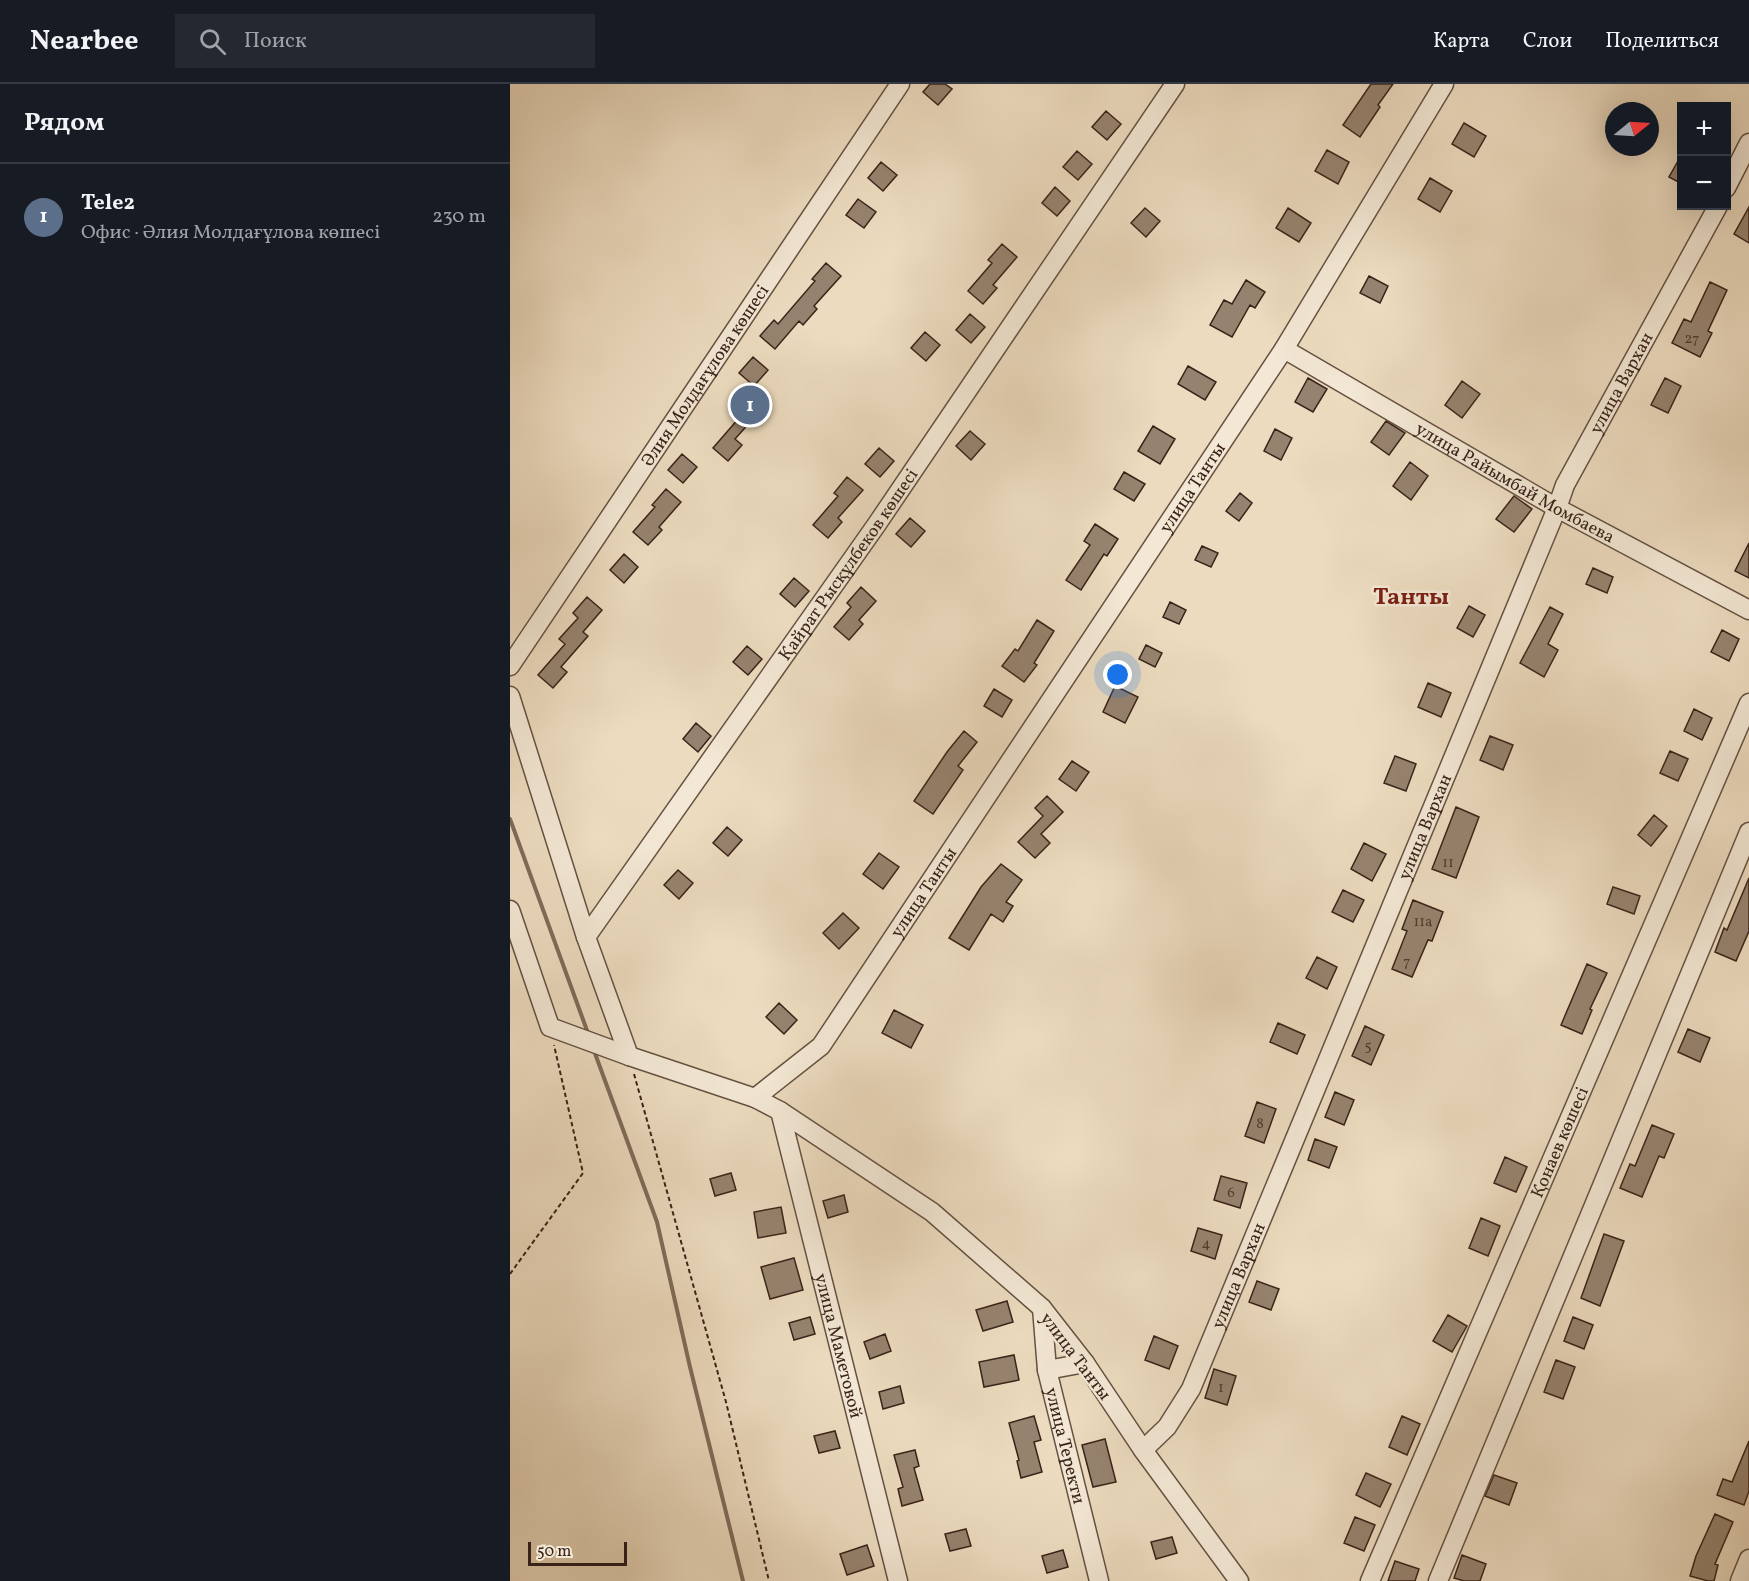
<!DOCTYPE html>
<html lang="ru">
<head>
<meta charset="utf-8">
<style>
	:root { --surface:#171b24; --page:#242831; --text:#f1f3f6; --muted:#9ea1a6; --line:#363941; --accent:#0b8043 }
	body { margin:0; font-family:Vollkorn,serif; background:var(--page); color:var(--text) }
	.controls { position:absolute; right:18px; top:18px; display:grid; overflow:hidden; border-radius:0px; box-shadow:0 6px 24px #0002 }
	.controls button { width:54px; height:54px; display:grid; place-items:center; padding:0; border:0; border-bottom:2px solid var(--line); background:var(--surface); color:var(--text); font:30px sans-serif }
	.compass { position:absolute; left:1095px; top:18px; width:54px; height:54px; border-radius:50%; background:var(--surface); box-shadow:0 6px 24px #0002; rotate:72deg }
	.scale { position:absolute; left:18px; bottom:15px; width:99px; box-sizing:border-box; padding-left:6px; border:3px solid #392319; border-top:0; font-size:16px; line-height:21px; white-space:nowrap; color:#392319; -webkit-text-stroke:4px #f3e8d5; paint-order:stroke }
	.you { position:absolute; left:608px; top:591px; width:21px; height:21px; margin:-15px; border:4px solid #fff; border-radius:50%; background:#1a73e8; box-shadow:0 0 0 9px #1a73e833 }
	.badge { display:grid; place-items:center; width:39px; height:39px; border-radius:50%; background:var(--accent); color:#fff; font-size:20px; font-weight:700 }
	.pin { position:absolute; translate:-50% -50%; border:3px solid #fff; box-shadow:0 2px 6px #0006 }
	.list { margin:0; padding:0; list-style:none }
	h2 { display:flex; justify-content:space-between; align-items:center; height:78px; margin:0; padding:0 24px; font-size:26px }
	h2 small { font-size:20px; font-weight:400; color:var(--muted) }
	.list li { display:grid; grid-template-columns:39px 1fr auto; gap:18px; align-items:center; box-sizing:border-box; height:108px; padding:0 24px; border-top:2px solid var(--line) }
	.list b { display:block; font-size:22px; white-space:nowrap }
	.list p { margin:0; font-size:20px; white-space:nowrap; color:var(--muted) }
	.list em { font-size:20px; font-style:normal; color:var(--muted) }
	.icon { flex:none; width:33px; height:33px; fill:none; stroke:currentColor; stroke-width:2; stroke-linecap:round; stroke-linejoin:round }
	.map { position:relative; flex:none; width:1239px; height:1497px; overflow:hidden }
	header { display:flex; align-items:center; gap:36px; box-sizing:border-box; height:84px; padding:0 30px; background:var(--surface); border-bottom:2px solid var(--line) }
	header strong { font-size:28px }
	nav { display:flex; gap:33px; margin-inline-start:auto; font-size:21px }
	.search { width:420px; height:54px; background:var(--page); display:flex; align-items:center; gap:15px; box-sizing:border-box; padding:0 21px; border-radius:0px; color:var(--muted); font-size:22px }
	main { display:flex }
	aside { flex:1; background:var(--surface) }
	.map>svg:first-child { display:block }
	.lines { fill:none; stroke-linecap:round; stroke-linejoin:round }
	.stream { stroke:#806c5b; stroke-width:4 }
	.building { fill:#96836f; stroke:#392319; stroke-width:1.5 }
	.minor-casing { stroke:#665142; stroke-width:21 }
	.path { stroke:#392319; stroke-width:2; stroke-dasharray:4.5 3; stroke-linecap:butt }
	.minor { stroke:#f3e8d5; stroke-width:18 }
	.labels { text-anchor:middle; stroke-width:5; stroke-linejoin:round; paint-order:stroke }
	.number-label { font-size:15px; fill:#503b2e }
	.street-label { font-size:18px; fill:#392319; stroke:#f3e8d5 }
	.district-label { font-size:24px; font-weight:bold; fill:#7a1f14; stroke:#f3e8d5 }
</style>
</head>
<body>
<header>
<strong>Nearbee</strong>
<div class="search"><svg class="icon" aria-label="search" viewBox="0 0 24 24"><circle cx="10" cy="10" r="6"/><path d="M15 15l6 6"/></svg>Поиск</div>
<nav><a>Карта</a><a>Слои</a><a>Поделиться</a></nav>
</header>
<main>
<aside>
<h2>Рядом<small></small></h2>
<ul class="list">
<li><span class="badge" style="background:#5c6f8a">1</span><div><b>Tele2</b><p>Офис · Әлия Молдағұлова көшесі</p></div><em>230 m</em></li>
</ul>
</aside>
<div class="map">
<svg width="1239" height="1497" viewBox="0 0 1239 1497">
	<rect width="100%" height="100%" fill="#ecdbbf"/>
	<filter id="stains"><feTurbulence type="fractalNoise" baseFrequency=".00333" numOctaves="4"/><feColorMatrix values="0 0 0 0 .2 0 0 0 0 .09 0 0 0 0 .02 0 0 0 .5 -.17"/></filter>
	<radialGradient id="worn" r=".72"><stop offset=".6" stop-color="#630" stop-opacity="0"/><stop offset="1" stop-color="#630" stop-opacity=".3"/></radialGradient>
	<g class="lines">
		<path class="stream" d="M0,735L79,952
			M83,964L147,1138L180,1283L233,1497"/>
	</g>
	<path class="building" d="M420,0H435L442,5L428,21L413,8Z
		M861,0H883L868,21L870,23L850,53L833,41Z
		M596,27L611,40L597,56L582,43Z
		M954,39L976,52L964,73L942,60Z
		M817,66L839,78L828,100L805,87Z
		M567,67L582,80L568,96L553,83Z
		M1172,70V100L1159,93Z
		M371,78L387,91L373,107L358,94Z
		M920,94L942,107L930,128L908,115Z
		M545,103L560,117L547,132L532,119Z
		M348,115L366,128L354,144L336,131Z
		M1239,123V159L1224,150Z
		M635,124L650,137L636,153L621,139Z
		M778,124L801,139L789,158L766,144Z
		M492,160L507,173L483,201L487,204L473,220L458,207L482,179L478,176Z
		M316,179L331,192L304,222L307,225L293,241L289,237L265,265L250,252L264,236L268,240L305,197L302,195Z
		M859,192L878,202L870,219L850,209Z
		M736,196L755,208L745,224L740,221L722,253L700,241L714,216L722,220Z
		M1200,198L1217,206L1198,247L1202,249L1190,273L1162,259L1174,235L1181,238Z
		M460,230L475,243L461,259L446,246Z
		M415,248L430,261L416,277L401,264Z
		M243,273L258,286L244,302L229,289Z
		M678,282L706,298L695,316L668,300Z
		M798,294L817,305L803,328L785,318Z
		M1155,294L1171,302L1158,329L1141,321Z
		M952,297L970,310L952,334L935,321Z
		M236,312L251,326L225,355L232,361L218,377L203,364L229,334L222,328Z
		M876,337L895,349L879,371L861,358Z
		M643,342L665,355L650,380L628,367Z
		M765,345L782,354L771,376L754,367Z
		M460,347L475,360L461,376L446,362Z
		M369,364L384,377L370,393L355,380Z
		M172,370L187,383L173,399L158,386Z
		M900,378L918,392L901,416L883,402Z
		M614,388L635,400L624,417L604,405Z
		M337,393L353,406L328,434L332,438L318,454L303,441L328,412L324,409Z
		M156,405L171,418L149,443L152,446L138,461L123,448L145,423L142,421Z
		M730,409L742,419L729,437L716,427Z
		M1004,412L1022,425L1004,448L986,435Z
		M400,434L415,447L401,463L386,450Z
		M585,440L608,455L597,472L594,470L571,506L556,496L580,461L574,457Z
		M1239,459V494L1225,487Z
		M692,462L708,469L701,483L685,476Z
		M114,470L128,483L114,499L100,486Z
		M1083,484L1103,493L1097,509L1076,500Z
		M284,494L299,507L285,523L270,510Z
		M351,503L366,517L349,536L353,540L339,556L324,543L341,523L337,519Z
		M77,513L92,526L73,548L78,552L51,583L57,588L43,604L28,591L55,560L49,555L68,534L63,529Z
		M660,518L676,526L669,540L653,533Z
		M959,522L975,531L963,553L947,544Z
		M1040,523L1053,530L1038,560L1048,566L1034,593L1010,579Z
		M527,536L544,547L524,579L527,581L514,598L492,582L505,565L508,567Z
		M1212,546L1229,555L1219,577L1201,568Z
		M636,561L652,569L645,583L629,575Z
		M237,562L252,575L238,591L223,578Z
		M918,599L941,609L931,633L908,623Z
		M605,602L628,613L615,639L593,628Z
		M484,605L502,616L492,633L474,622Z
		M1184,625L1202,634L1192,656L1174,647Z
		M186,639L201,652L188,668L173,655Z
		M454,647L467,658L448,682L453,686L423,730L404,717L437,668Z
		M980,652L1003,661L993,686L970,676Z
		M1160,667L1178,675L1168,697L1150,689Z
		M885,672L906,680L896,707L874,699Z
		M562,677L579,688L566,707L549,695Z
		M537,712L553,728L531,750L540,759L525,774L508,758L533,732L525,724Z
		M946,723L969,733L946,794L922,785Z
		M1144,731L1157,742L1141,762L1128,751Z
		M217,743L232,756L218,772L203,759Z
		M854,759L876,770L862,797L841,785Z
		M369,769L389,783L373,805L353,790Z
		M491,780L512,796L496,818L503,822L493,838L481,830L459,866L439,854L471,803Z
		M168,786L183,799L169,815L154,801Z
		M1239,794V847L1226,877L1205,868L1214,844L1217,846Z
		M1103,803L1130,812L1124,830L1097,820Z
		M833,806L854,816L843,838L822,828Z
		M903,816L933,828L922,857L918,856L902,893L882,885L897,847L892,845Z
		M333,829L349,844L329,865L313,849Z
		M807,873L827,883L817,905L796,894Z
		M1077,880L1097,889L1080,925L1082,926L1072,950L1051,941Z
		M269,919L287,936L274,950L256,933Z
		M384,926L413,941L401,964L372,949Z
		M768,939L795,951L787,970L760,958Z
		M855,942L874,951L861,981L842,972Z
		M1178,945L1200,954L1190,978L1168,968Z
		M825,1008L844,1016L834,1041L815,1033Z
		M747,1018L766,1025L754,1059L735,1052Z
		M1142,1041L1164,1050L1154,1074L1149,1072L1132,1113L1110,1104L1120,1080L1125,1082Z
		M805,1055L827,1063L819,1084L798,1076Z
		M995,1073L1017,1083L1006,1108L984,1099Z
		M221,1089L226,1106L205,1112L200,1095Z
		M711,1092L737,1099L730,1124L704,1116Z
		M334,1111L338,1128L318,1134L313,1117Z
		M271,1123L276,1149L248,1154L244,1128Z
		M971,1134L990,1142L978,1172L959,1164Z
		M688,1144L712,1151L705,1175L681,1167Z
		M1094,1150L1114,1157L1090,1222L1071,1214Z
		M284,1174L293,1206L260,1215L251,1183Z
		M747,1197L769,1205L761,1226L739,1218Z
		M497,1217L503,1238L473,1247L466,1226Z
		M938,1231L957,1242L942,1268L923,1257Z
		M300,1233L305,1250L284,1256L279,1239Z
		M1063,1233L1083,1241L1074,1265L1054,1257Z
		M375,1250L381,1267L360,1275L354,1258Z
		M644,1252L668,1262L659,1285L635,1276Z
		M504,1271L509,1296L474,1303L469,1278Z
		M1046,1276L1065,1283L1053,1315L1034,1308Z
		M704,1285L726,1292L717,1321L695,1314Z
		M390,1302L394,1319L373,1325L369,1308Z
		M524,1332L531,1356L524,1358L532,1388L511,1394L507,1377L509,1376L499,1339Z
		M892,1332L910,1340L897,1371L879,1363Z
		M325,1347L330,1364L309,1369L304,1352Z
		M595,1355L606,1398L583,1403L572,1361Z
		M1239,1357V1407L1234,1421L1207,1411L1213,1395L1222,1398Z
		M405,1366L409,1382L404,1384L413,1416L392,1422L388,1405L393,1403L384,1371Z
		M856,1389L881,1400L870,1423L846,1411Z
		M984,1391L1007,1399L999,1421L975,1412Z
		M1205,1430L1223,1438L1205,1480L1208,1481L1204,1497H1198L1180,1492L1186,1472Z
		M845,1433L865,1441L854,1467L834,1459Z
		M456,1445L461,1462L440,1467L435,1450Z
		M662,1453L667,1469L646,1475L641,1458Z
		M357,1461L364,1482L337,1491L330,1470Z
		M553,1466L558,1483L537,1489L532,1472Z
		M952,1471L976,1480L970,1497H954L944,1494Z
		M885,1477L909,1485L905,1497H878Z"/>
	<g class="lines">
		<g class="minor-casing">
			<g id="minor">
				<path d="M1216,104L1239,59"/>
				<path id="s1" d="M774,265L1047,424L1239,526"/>
				<path id="s2" d="M0,582L390,0"/>
				<path d="M0,612L76,853"/>
				<path d="M0,826L40,943L119,972L245,1014"/>
				<path id="s3" d="M119,972L76,853L367,440L665,0"/>
				<path id="s4" d="M270,1027L388,1497"/>
				<path id="s5" d="M532,1224L537,1286L589,1497"/>
				<path d="M537,1286L575,1279"/>
				<path id="s6" d="M633,1366L657,1343L681,1305L1047,424L1055,401L1208,122"/>
				<path id="s7" d="M729,1497L633,1366L575,1279L532,1224L422,1128L270,1027L245,1014L311,962L774,265L934,0"/>
				<path id="s8" d="M860,1497L1239,619"/>
				<path d="M928,1497L1239,748"/>
				<path d="M1230,1497L1239,1475"/>
			</g>
		</g>
		<path class="path" d="M124,990L216,1318L259,1497
			M0,1190L73,1089L44,961"/>
		<use href="#minor" class="minor"/>
	</g>
	<g class="labels">
		<g class="number-label">
			<text x="1182" y="259">27</text>
			<text x="938" y="783">11</text>
			<text x="913" y="842">11а</text>
			<text x="897" y="882">7</text>
			<text x="858" y="966">5</text>
			<text x="750" y="1044">8</text>
			<text x="721" y="1113">6</text>
			<text x="696" y="1164">4</text>
			<text x="711" y="1308">1</text>
		</g>
		<g class="street-label">
			<text dy="6" stroke="none"><textPath href="#s2" startOffset="350">Әлия Молдағұлова көшесі</textPath></text>
			<text dy="6" stroke="none"><textPath href="#s6" startOffset="1173">улица Вархан</textPath></text>
			<text dy="6" stroke="none"><textPath href="#s1" startOffset="267">улица Райымбай Момбаева</textPath></text>
			<text dy="6" stroke="none"><textPath href="#s7" startOffset="1448">улица Танты</textPath></text>
			<text dy="6" stroke="none"><textPath href="#s3" startOffset="582">Қайрат Рысқұлбеков көшесі</textPath></text>
			<text dy="6" stroke="none"><textPath href="#s6" startOffset="687">улица Вархан</textPath></text>
			<text dy="6" stroke="none"><textPath href="#s7" startOffset="962">улица Танты</textPath></text>
			<text dy="6" stroke="none"><textPath href="#s8" startOffset="478">Қонаев көшесі</textPath></text>
			<text dy="6" stroke="none"><textPath href="#s6" startOffset="201">улица Вархан</textPath></text>
			<text dy="6" stroke="none"><textPath href="#s4" startOffset="242">улица Маметовой</textPath></text>
			<text transform="translate(566 1272) rotate(53)" y="6">улица Танты</text>
			<text dy="6" stroke="none"><textPath href="#s5" startOffset="140">улица Теректи</textPath></text>
		</g>
		<g class="district-label">
			<text x="901" y="520">Танты</text>
		</g>
	</g>
	<rect width="100%" height="100%" filter="url(#stains)"/>
	<rect width="100%" height="100%" fill="url(#worn)"/>
</svg>
<div class="controls">
<button>+</button>
<button>−</button>
</div>
<svg class="compass" viewBox="-18 -18 36 36"><path d="M0-13l5 13h-10z" fill="#e53935"/><path d="M0 13l5-13h-10z" fill="#9ea1a6"/></svg>
<div class="scale">50 m</div>
<div class="you"></div>
<div class="pin badge" style="left:240px;top:321px;background:#5c6f8a">1</div>
</div>
</main>
</body>
</html>
